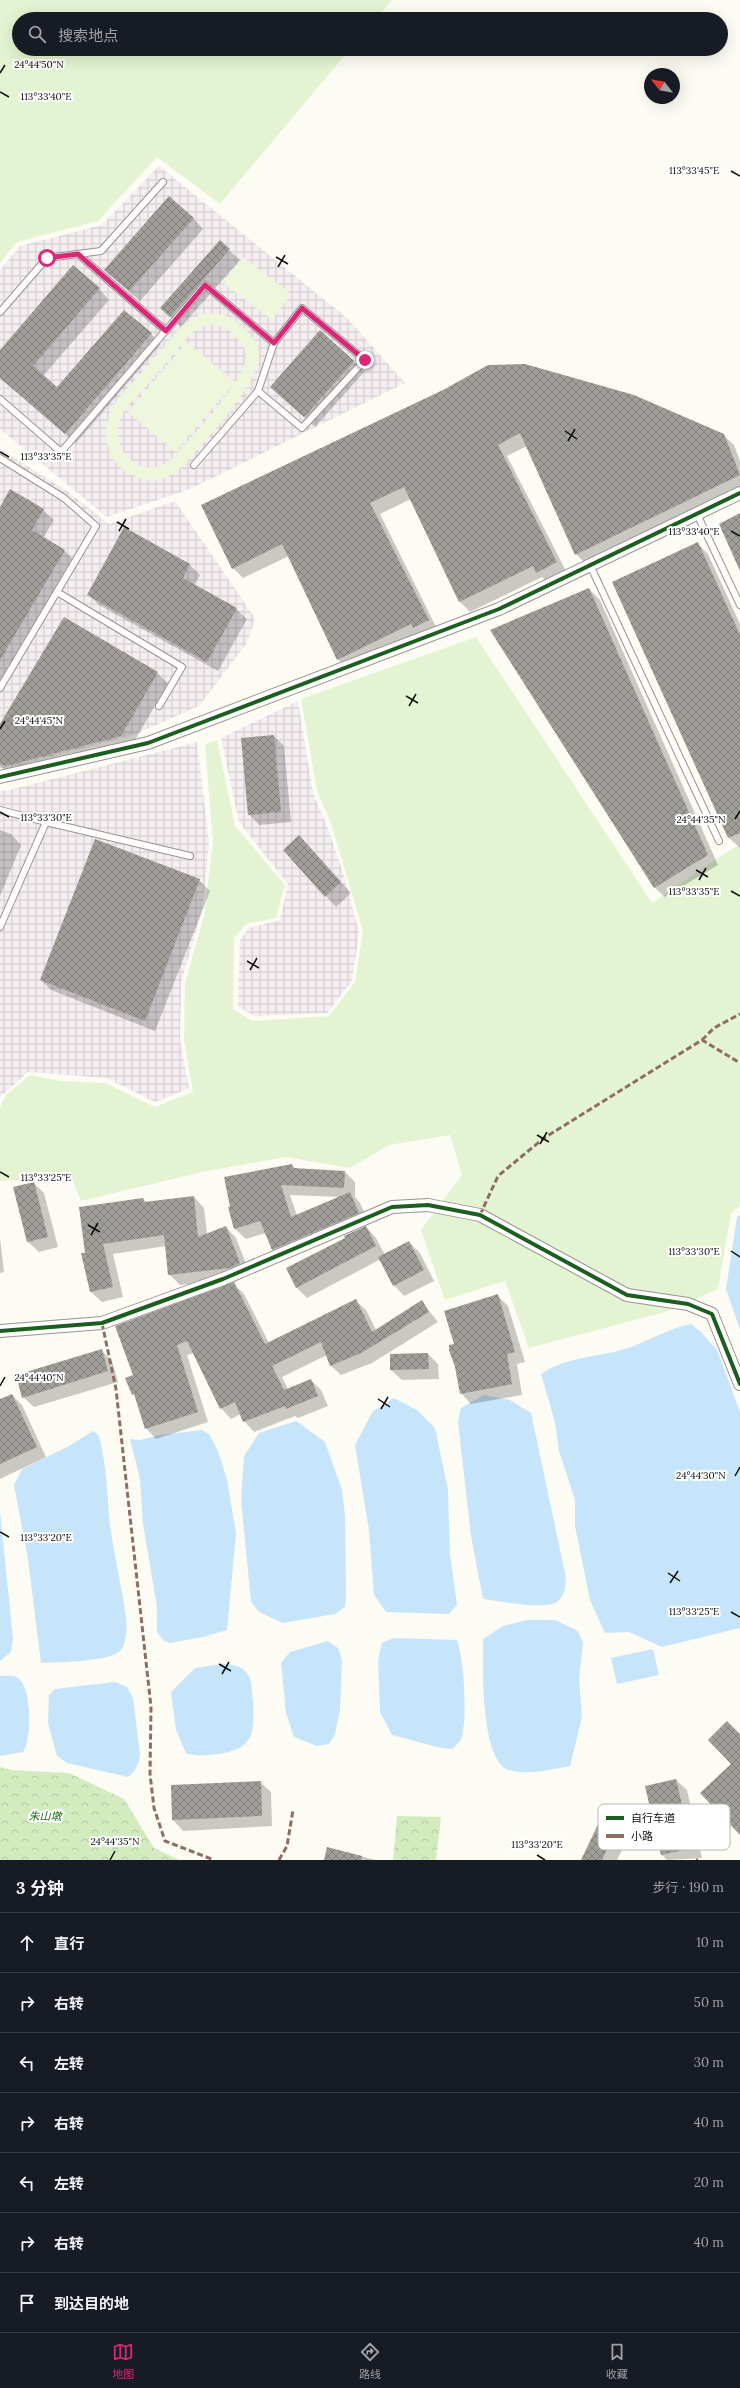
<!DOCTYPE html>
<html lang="zh">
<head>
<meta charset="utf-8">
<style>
	:root { --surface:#171b24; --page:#242831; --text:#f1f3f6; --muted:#9ea1a6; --line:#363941; --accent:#db2777 }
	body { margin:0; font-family:Lora,"Noto Sans SC",serif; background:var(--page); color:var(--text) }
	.compass { position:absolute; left:644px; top:68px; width:36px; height:36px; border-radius:50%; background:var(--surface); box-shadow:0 4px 16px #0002; rotate:301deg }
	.stop { position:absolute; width:12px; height:12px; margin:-9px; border:3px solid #db2777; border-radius:50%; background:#fff }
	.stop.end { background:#db2777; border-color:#fff; box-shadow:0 1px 4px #0008 }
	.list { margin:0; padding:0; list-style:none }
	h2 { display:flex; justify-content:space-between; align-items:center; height:52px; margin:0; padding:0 16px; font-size:17px }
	h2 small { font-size:13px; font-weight:400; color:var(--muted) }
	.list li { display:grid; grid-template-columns:26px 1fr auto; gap:12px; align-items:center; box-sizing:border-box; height:60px; padding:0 16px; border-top:1px solid var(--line) }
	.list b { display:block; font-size:15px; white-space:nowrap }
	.list em { font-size:13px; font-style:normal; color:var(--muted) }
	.icon { flex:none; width:22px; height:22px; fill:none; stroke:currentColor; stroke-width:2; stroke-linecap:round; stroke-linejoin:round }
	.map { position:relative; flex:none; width:740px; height:1860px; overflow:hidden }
	.search { position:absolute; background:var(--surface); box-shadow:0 4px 16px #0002; left:12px; right:12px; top:12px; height:44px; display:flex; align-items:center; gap:10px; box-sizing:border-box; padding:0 14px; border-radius:22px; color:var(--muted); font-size:15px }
	.sheet { height:472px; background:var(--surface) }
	nav { display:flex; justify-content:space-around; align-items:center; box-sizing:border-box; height:56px; border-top:1px solid var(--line); background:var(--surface); font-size:11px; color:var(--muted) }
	nav a { display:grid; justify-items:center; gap:2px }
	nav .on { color:var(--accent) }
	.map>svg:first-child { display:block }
	.industrial { fill:url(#industrial-grid) }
	.grass { fill:#e4f4d2 }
	.forest { fill:url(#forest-crowns) }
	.pitch { fill:#eef7dc; fill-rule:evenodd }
	.water { fill:#c7e5fa }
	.shadow { fill:#0003; fill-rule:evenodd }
	.building { fill:url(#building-cross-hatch) }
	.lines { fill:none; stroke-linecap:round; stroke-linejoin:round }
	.lane-casing { stroke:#969592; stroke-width:8 }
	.street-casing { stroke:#969592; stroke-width:14 }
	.lane { stroke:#fffefd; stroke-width:6 }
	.street { stroke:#fffefd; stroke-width:12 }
	.quiet { stroke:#8d6e63; stroke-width:3; stroke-dasharray:6 3; stroke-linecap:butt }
	.cycleway-casing { stroke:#fff; stroke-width:6 }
	.cycleway { stroke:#1b5e20; stroke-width:4 }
	.route { stroke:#db2777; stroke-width:5 }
	.ticks { fill:none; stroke:#0f0f0f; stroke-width:1.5 }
	.labels { text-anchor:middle; stroke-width:4; stroke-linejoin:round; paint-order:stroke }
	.park-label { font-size:11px; font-style:italic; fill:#256e18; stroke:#fff }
	.key { fill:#fff; stroke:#b7b7b7; stroke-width:1 }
	.key-label { font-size:11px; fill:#0f0f0f }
	.ticks-label { font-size:10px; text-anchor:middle; fill:#0f0f0f; stroke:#fff; stroke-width:4; stroke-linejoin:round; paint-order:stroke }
</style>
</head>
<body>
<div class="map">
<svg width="740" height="1860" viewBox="0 0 740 1860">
	<defs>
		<pattern id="industrial-grid" width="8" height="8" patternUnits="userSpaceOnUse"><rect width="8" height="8" fill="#f4eef1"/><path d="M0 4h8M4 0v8" fill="none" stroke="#d0cbcd"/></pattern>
		<pattern id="forest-crowns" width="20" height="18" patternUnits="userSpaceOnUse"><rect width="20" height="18" fill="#d3ecbf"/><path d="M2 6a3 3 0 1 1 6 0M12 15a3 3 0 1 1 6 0" fill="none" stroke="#b4c9a3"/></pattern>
		<pattern id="building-cross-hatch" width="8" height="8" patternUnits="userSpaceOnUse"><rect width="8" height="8" fill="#a09e99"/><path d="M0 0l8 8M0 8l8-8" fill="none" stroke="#817f7b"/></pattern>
	</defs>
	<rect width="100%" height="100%" fill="#fcfbf4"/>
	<path class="industrial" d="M159,166L347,318L405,383L190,489L107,517L0,429V270L20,246L102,225Z
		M0,449L67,491L109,524L175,501L255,618L247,643L199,706L136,734L7,769L0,768Z
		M298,701L313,793L327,826L344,875L359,933L352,981L327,1013L254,1016L238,1006L240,940L249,928L280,920L288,884L239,822L221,738Z
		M197,742L209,843L202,911L181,983L180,1041L189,1088L155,1102L107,1078L28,1072L0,1097V790L6,791Z"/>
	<path class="grass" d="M0,0H392L376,19H19V49H350L220,204L157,157L98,221L17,242L0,263Z
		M476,637L652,903L725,853L740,845V1206L731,1213L718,1289L665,1312L529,1348L505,1281L445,1300L421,1230L462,1175L450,1135L389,1145L350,1168L286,1157L202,1172L81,1201L71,1177L0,1181V1107L6,1095L30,1075L60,1081L105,1083L155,1107L193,1092L184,1040L185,983L205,912L213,841L205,744L217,740L235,826L285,885L276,918L246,924L234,938L233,1009L253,1021L329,1016L355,982L363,931L331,823L317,791L301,699Z"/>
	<path class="forest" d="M0,1767L11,1770L69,1773L124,1799L154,1848L179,1860H0Z
		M397,1816L441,1817L436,1860H393Z"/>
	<path class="pitch" d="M243,257L291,294L272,320L223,283Z
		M203,313C225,314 234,316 248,333C253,338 258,345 259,352C263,381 203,442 184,465C177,471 170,477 161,480C153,482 143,480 136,477C105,465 99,431 115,403L184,324ZM206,325C218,324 228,327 236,337C240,342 246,348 246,355C248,378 191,437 175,456C164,466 154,471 139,465C121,458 113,435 121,417C125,407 135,399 142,391C158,372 175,352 192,333Z
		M187,342L235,382L175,452L128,412Z"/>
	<path class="water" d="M740,1215V1330L726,1289L737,1217Z
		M691,1324L701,1332L717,1350L740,1412V1628L662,1647L629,1632L605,1633L590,1600L575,1526V1500L559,1451L555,1422L541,1374C569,1355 600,1358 631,1347C652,1339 670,1328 691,1324Z
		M484,1395L510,1400L531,1413L566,1578C565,1586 565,1595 558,1601C547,1611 499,1601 483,1599L471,1536L458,1421L461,1408Z
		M394,1398L417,1410L435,1428L448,1490L450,1554L457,1605L449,1614L386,1612L374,1595L369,1530L355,1445L373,1411Z
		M296,1421L325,1442L342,1490L345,1516L346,1594L345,1607L335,1614L283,1623L259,1612L251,1602L241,1500L244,1456L259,1433Z
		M202,1430L209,1434L218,1451L227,1480L236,1533L227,1630L203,1637L170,1643L164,1641L157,1632V1607L143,1524L140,1479L130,1439L140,1440L160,1435Z
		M93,1431C98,1434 99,1435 100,1440C107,1468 107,1496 110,1525C114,1556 122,1587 126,1618C127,1629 127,1641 121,1650C112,1662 57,1662 41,1663L28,1559L14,1485L22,1469L69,1446Z
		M0,1511L13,1639L11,1652L0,1661Z
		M528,1620H555L578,1631L583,1643L579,1679L582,1717L570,1766C551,1769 528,1776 509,1770C480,1761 483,1665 483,1639L503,1626Z
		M394,1638L457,1640C464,1658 468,1722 461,1739C460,1742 455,1746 453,1749L441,1748L392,1735L380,1712L378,1660L382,1643Z
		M328,1641L338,1648L342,1660L340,1710L335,1734L329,1744L317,1746L294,1737L286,1713L281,1663L290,1652Z
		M653,1649L659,1675L617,1684L611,1658Z
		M221,1664C230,1664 240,1665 246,1672C253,1680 252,1693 253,1702C255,1734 253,1749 219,1754C207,1755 198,1757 186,1753L176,1730L171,1692L195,1668Z
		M0,1676C6,1676 13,1675 18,1678C32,1688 32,1739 23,1752L0,1756Z
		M115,1682L127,1687L133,1698L140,1755C139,1764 135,1772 128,1777L67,1763L57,1756L48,1723L49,1695L55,1689Z"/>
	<path class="shadow" d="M193,218L203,229L140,301L116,280Z
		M220,242L240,260L181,327L161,308Z
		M99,289L109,300L43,376L58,389L151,334L161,344L76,443L0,378V352Z
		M320,332L364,372L315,427L282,397Z
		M443,390L723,435L734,445L740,461V491L586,564L576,554L527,446L507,456L567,573L547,583L542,577L470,612L460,602L411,499L380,514L438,631L348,670L338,659L289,556L243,578L233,568Z
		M0,509L43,510L54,520L43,538L65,551L75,561L0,688Z
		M125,529L190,565L200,575L194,585L236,609L247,619L218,671L99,605L88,594Z
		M698,544L708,554L740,624V848L729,838L613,582Z
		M589,589L600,600L718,865L665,897L654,887Z
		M65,619L157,673L168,683L131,747L18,776L0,767V726Z
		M274,736L284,746L291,822L259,825L249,814Z
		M0,830L11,834L21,845L0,896Z
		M309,847L351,893L336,907L284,850Z
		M199,880L210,891L155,1031L51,990L41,980Z
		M292,1165L296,1169L345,1172L355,1182V1197L360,1203L369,1223L284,1260L273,1249L266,1233L246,1239L235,1229ZM290,1195L340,1197L297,1216Z
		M34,1183L44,1193L58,1247L39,1252L28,1242L14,1188Z
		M194,1197L204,1208L207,1234L226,1227L236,1238L250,1274L241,1278L180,1285L169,1274L166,1246L113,1254L123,1297L102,1302L91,1292L83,1254L143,1199L147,1203Z
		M366,1227L376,1238L385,1255L409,1242L420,1253L434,1281L404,1296L394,1285L381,1259L307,1298L296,1287Z
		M0,1238L4,1272L0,1273Z
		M234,1284L244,1294L269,1343L355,1300L366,1310L376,1330L422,1302L438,1322L372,1363L341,1375L330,1365L327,1355L282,1377L288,1389L311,1380L321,1390L328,1406L298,1418L295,1416L254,1432L244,1421L241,1414L231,1419L221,1408L194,1353L187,1355L208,1422L156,1439L146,1428L136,1397L127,1378L134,1375Z
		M498,1296L508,1306L525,1362L517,1364L522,1395L471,1404L461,1393L455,1344Z
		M101,1350L112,1361L118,1382L34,1407L23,1397Z
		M428,1354L438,1364L439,1379L402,1380L391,1370V1355Z
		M12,1395L22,1405L46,1457L0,1479V1400Z
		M676,1780L687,1790L702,1858L667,1860L662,1855L646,1787Z
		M260,1782L271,1792L272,1826L183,1831L173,1820L172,1786Z
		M605,1814L620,1821L631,1832L617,1860H582Z
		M328,1848L376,1860H325Z"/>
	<path class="building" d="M169,196L194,218L129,291L104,270Z
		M220,240L230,249L170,317L160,308Z
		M73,265L100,288L33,366L57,387L124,310L152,333L65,434L0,378V350Z
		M320,330L354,361L304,417L270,387Z
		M525,364L634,395L724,434L740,475L575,555L520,433L498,445L557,562L536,573L533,566L459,602L404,487L370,503L429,620L413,628L411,624L337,660L282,544L232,569L201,505L443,390L488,365Z
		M10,489L44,509L32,530L65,550L0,660V507Z
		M740,513V571L719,524Z
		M124,527L190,564L183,578L237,608L207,662L87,595Z
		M698,542L740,635V833L728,838L612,582Z
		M589,588L708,855L654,888L490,630Z
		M64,617L158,672L121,736L6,766L0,763V724Z
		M274,735L281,812L248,815L241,738Z
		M299,835L341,882L325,897L283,850Z
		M95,839L200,879L145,1021L40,980Z
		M292,1164L293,1168L345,1171L344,1188L281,1185L291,1217L350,1192L359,1213L272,1250L260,1221L234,1229L228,1207H230L224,1177Z
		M34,1182L48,1237L27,1242L13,1187Z
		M194,1196L198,1237L226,1226L240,1263L230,1268L168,1275L164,1235L103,1244L113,1287L90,1292L81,1253H85L79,1207L143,1198L144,1202Z
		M366,1226L376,1246L296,1288L286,1268L345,1238L344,1236Z
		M409,1241L424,1270L393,1286L378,1257Z
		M234,1282L265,1344L356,1299L372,1332L422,1300L429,1312L361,1353L330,1366L321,1342L272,1366L284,1390L311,1379L318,1396L286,1409L285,1406L243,1422L235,1402L220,1409L187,1341L177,1345L198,1412L145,1429L134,1394L132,1395L125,1378L133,1375L115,1326Z
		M498,1294L515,1352L507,1354L512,1384L460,1394L455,1367L449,1350V1345L454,1344L444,1311Z
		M102,1349L108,1371L22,1398L16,1375Z
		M428,1353L429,1369L390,1370V1354Z
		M12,1394L37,1447L0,1464V1399Z
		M727,1721L740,1734V1835L700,1793L731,1764L708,1740Z
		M676,1779L692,1848L661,1855L645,1786Z
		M261,1781L262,1816L172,1820L171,1785Z
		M604,1812L621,1820L602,1860H581Z
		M327,1847L362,1856L361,1860H324Z"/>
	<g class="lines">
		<g class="lane-casing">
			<path id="lane" d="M78,254L166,331
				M0,312L47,258L101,251L163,182
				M0,399L61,452L205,285L274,343L302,308L365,360L302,428L258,391
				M0,458L64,498L96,526L0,688
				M194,465L258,391L274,343
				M697,514L740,605
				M590,565L719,841
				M57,592L182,667L159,706
				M0,810L46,822L0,927
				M46,822L190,856"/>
		</g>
		<g class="street-casing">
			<path id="street" d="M0,777L148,743L499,609L740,493
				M0,1331L102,1323L223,1279L392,1207L428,1205L480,1215L627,1295L688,1304L712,1314L740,1384"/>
		</g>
		<use href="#lane" class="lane"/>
		<use href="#street" class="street"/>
		<path class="quiet" d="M702,1040L714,1028L740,1014
			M480,1215L498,1176L544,1138L702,1040L740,1063
			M102,1323L116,1389L151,1707L150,1774L154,1808L165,1841L214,1860
			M279,1860L287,1846L293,1810
			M696,1860H698"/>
		<g class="cycleway-casing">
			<path id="cycleway" d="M0,777L148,743L499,609L740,493
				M0,1331L102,1323L223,1279L392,1207L428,1205L480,1215L627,1295L688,1304L712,1314L740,1384"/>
		</g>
		<use href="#cycleway" class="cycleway"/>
	</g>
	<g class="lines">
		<path class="route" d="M47,258L78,254L166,331L205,285L274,343L302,308L365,360"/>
	</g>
	<path class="ticks" d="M0,73L5,65M0,92L9,97M731,171L740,176M276,257L288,264M278,267L285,255M565,431L577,439M568,441L575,429M0,452L9,457M117,522L129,529M119,531L126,519M731,531L740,536M406,696L418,703M409,706L416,694M0,729L5,721M0,812L9,817M735,819L740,811M696,870L708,877M699,880L706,868M731,891L740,896M247,961L259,968M250,970L257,958M537,1135L549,1142M540,1144L547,1132M0,1172L9,1177M88,1225L100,1232M91,1235L98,1223M731,1251L740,1257M0,1386L5,1377M378,1399L390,1407M381,1409L388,1397M735,1476L740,1467M0,1532L9,1537M668,1573L680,1581M670,1583L678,1571M731,1612L740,1617M219,1664L231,1671M222,1674L229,1662M537,1855L545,1860M110,1860L115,1851"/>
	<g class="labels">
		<g class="park-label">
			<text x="45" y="1820">朱山墩</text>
		</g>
	</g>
	<rect x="598" y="1804" width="132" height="46" rx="6" class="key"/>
	<rect x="606" y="1816" width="18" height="4" fill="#1b5e20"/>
	<rect x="606" y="1834" width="18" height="4" fill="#8d6e63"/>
	<g class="key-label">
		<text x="631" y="1822">自行车道</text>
		<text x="631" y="1840">小路</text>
	</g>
	<g class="ticks-label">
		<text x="39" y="68">24°44'50"N</text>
		<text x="46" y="100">113°33'40"E</text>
		<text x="694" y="174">113°33'45"E</text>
		<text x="46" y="460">113°33'35"E</text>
		<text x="694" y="535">113°33'40"E</text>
		<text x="39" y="724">24°44'45"N</text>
		<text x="46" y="821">113°33'30"E</text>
		<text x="701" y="823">24°44'35"N</text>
		<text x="694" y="895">113°33'35"E</text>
		<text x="46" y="1181">113°33'25"E</text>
		<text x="694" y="1255">113°33'30"E</text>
		<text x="39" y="1381">24°44'40"N</text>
		<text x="701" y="1479">24°44'30"N</text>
		<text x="46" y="1541">113°33'20"E</text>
		<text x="694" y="1615">113°33'25"E</text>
		<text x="115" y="1845">24°44'35"N</text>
		<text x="537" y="1848">113°33'20"E</text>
	</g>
</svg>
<svg class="compass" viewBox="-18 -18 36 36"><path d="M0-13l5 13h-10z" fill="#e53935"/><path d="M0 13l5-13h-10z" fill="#9ea1a6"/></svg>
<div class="stop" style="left:47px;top:258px"></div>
<div class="stop end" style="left:365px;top:360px"></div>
<div class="search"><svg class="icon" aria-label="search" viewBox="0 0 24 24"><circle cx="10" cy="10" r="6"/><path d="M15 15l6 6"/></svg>搜索地点</div>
</div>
<section class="sheet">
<h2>3 分钟<small>步行 · 190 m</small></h2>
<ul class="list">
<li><svg class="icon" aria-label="ahead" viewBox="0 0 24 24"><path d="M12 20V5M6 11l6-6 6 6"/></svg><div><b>直行</b></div><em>10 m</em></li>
<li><svg class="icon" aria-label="right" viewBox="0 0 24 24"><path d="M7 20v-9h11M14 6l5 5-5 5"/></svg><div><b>右转</b></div><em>50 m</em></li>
<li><svg class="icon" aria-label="left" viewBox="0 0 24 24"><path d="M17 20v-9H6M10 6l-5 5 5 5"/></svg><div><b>左转</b></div><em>30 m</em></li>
<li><svg class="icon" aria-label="right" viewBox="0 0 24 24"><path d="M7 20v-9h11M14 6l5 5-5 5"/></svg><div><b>右转</b></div><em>40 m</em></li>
<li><svg class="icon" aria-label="left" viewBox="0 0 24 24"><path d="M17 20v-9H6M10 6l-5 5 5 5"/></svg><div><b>左转</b></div><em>20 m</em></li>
<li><svg class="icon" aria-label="right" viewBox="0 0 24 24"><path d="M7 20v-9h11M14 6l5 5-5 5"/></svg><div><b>右转</b></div><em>40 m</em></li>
<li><svg class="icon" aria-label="arrive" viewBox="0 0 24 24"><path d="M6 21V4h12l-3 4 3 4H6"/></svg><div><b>到达目的地</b></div></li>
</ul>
</section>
<nav>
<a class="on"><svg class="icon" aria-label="map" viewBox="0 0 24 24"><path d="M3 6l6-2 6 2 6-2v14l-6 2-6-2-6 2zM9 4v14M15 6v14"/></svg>地图</a>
<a><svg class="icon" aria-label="directions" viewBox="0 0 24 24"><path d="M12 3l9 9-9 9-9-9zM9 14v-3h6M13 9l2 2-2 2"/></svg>路线</a>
<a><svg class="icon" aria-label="saved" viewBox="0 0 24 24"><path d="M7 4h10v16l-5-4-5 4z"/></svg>收藏</a>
</nav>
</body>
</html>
